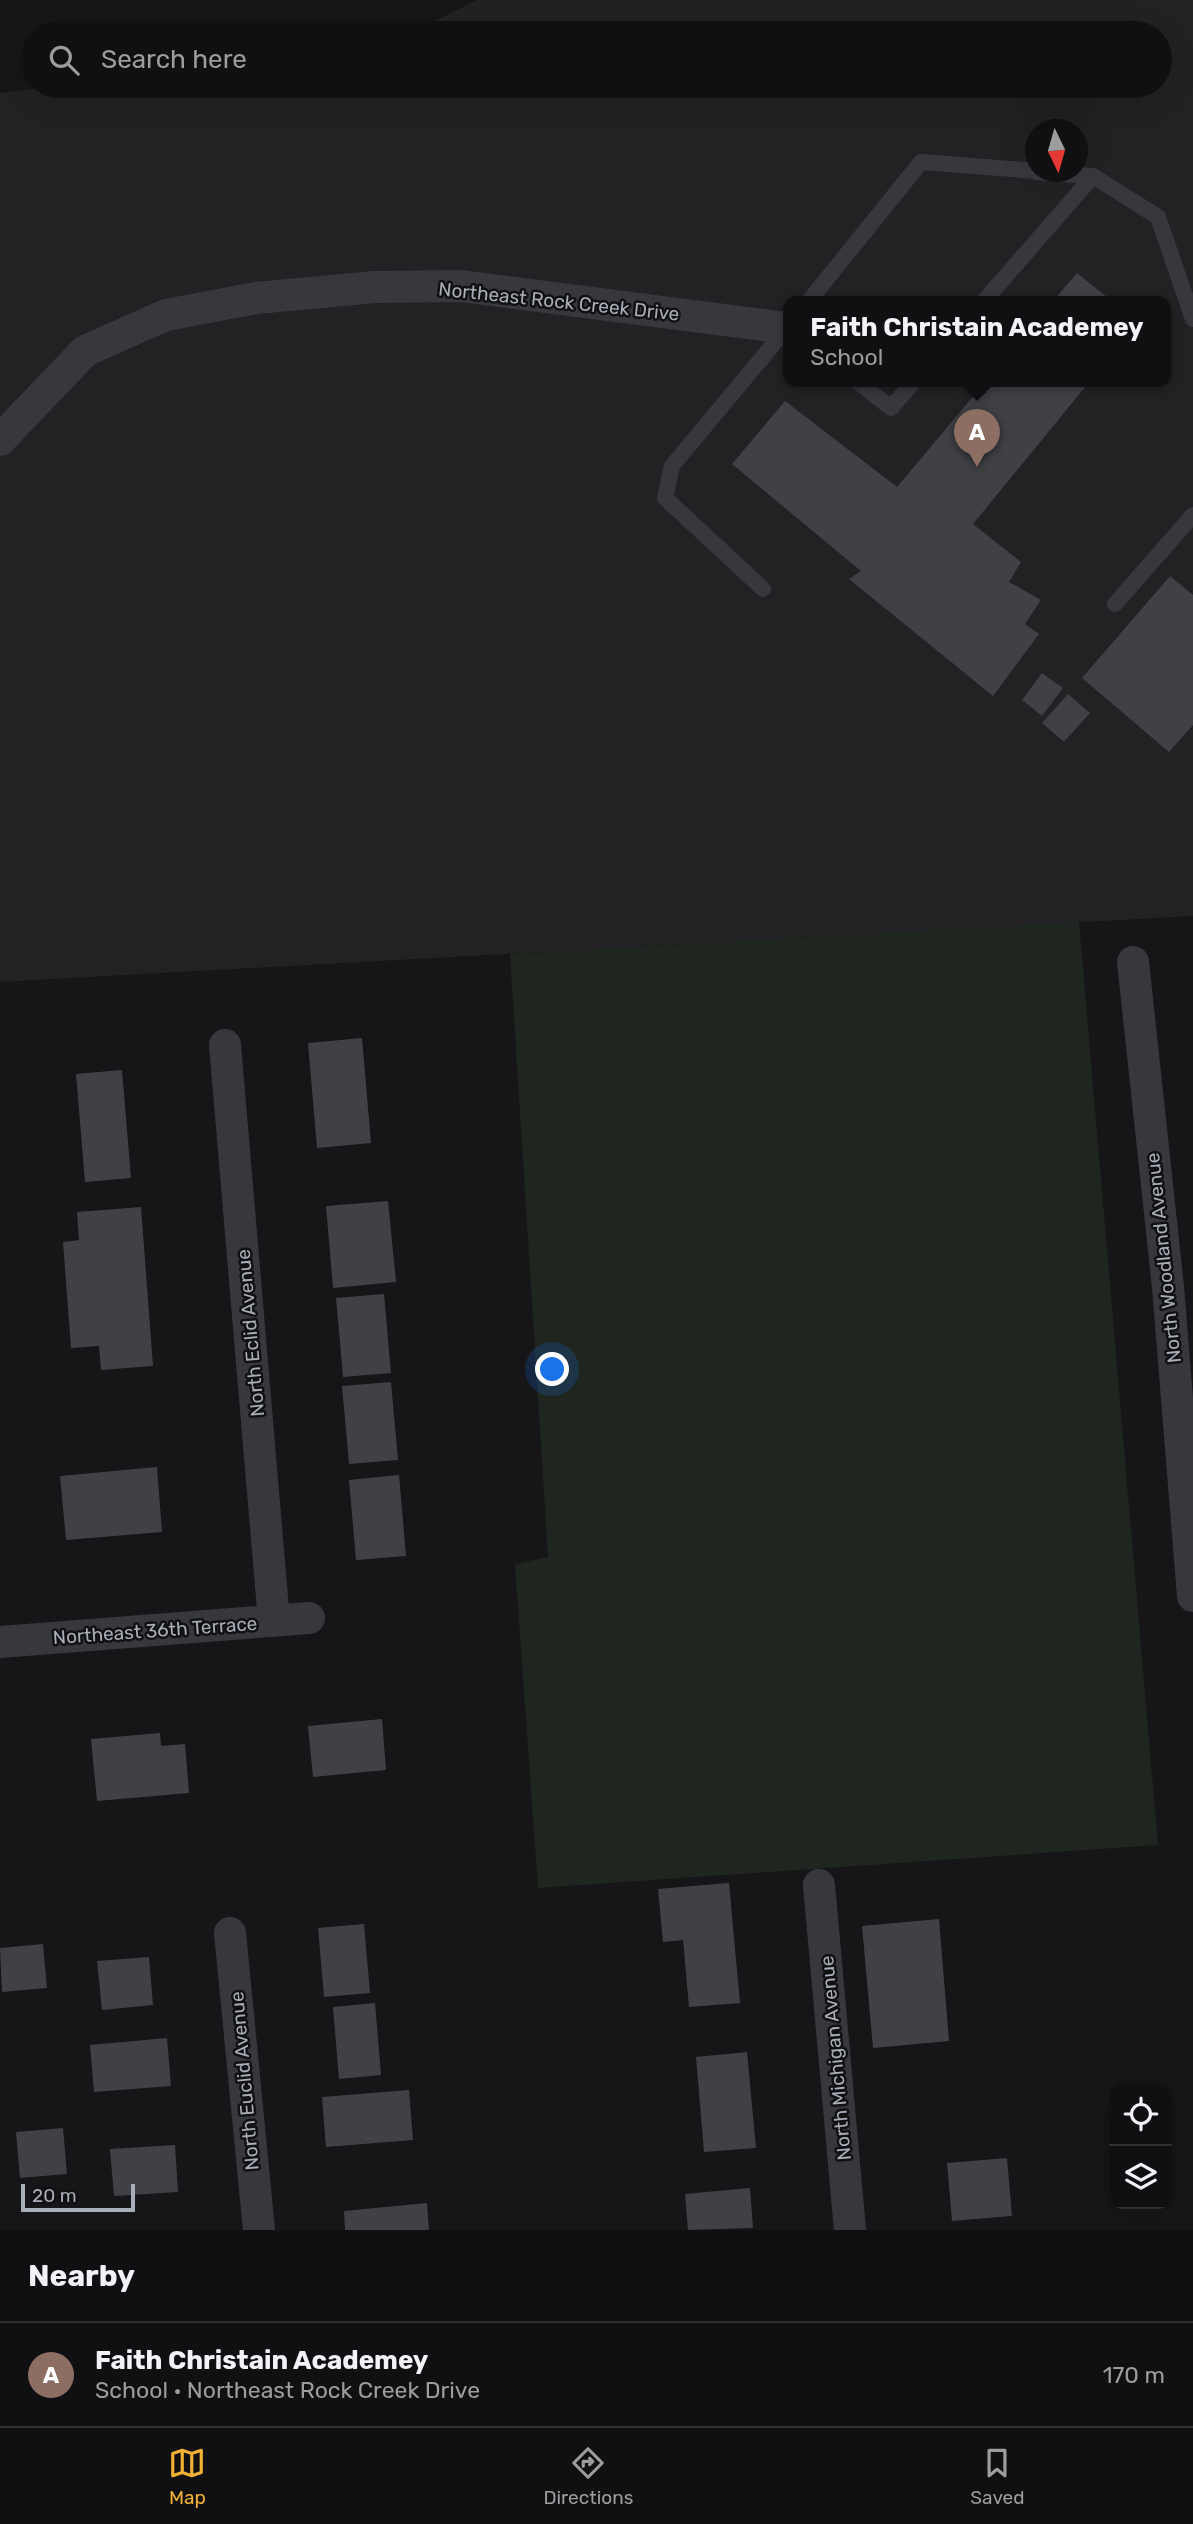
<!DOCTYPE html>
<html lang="en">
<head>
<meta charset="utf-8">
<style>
	:root { --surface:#101012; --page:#1e1e20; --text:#f1f3f6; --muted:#9c9d9f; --line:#303032; --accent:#f2b134 }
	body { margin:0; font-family:Rubik,sans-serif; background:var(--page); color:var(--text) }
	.controls { position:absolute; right:21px; bottom:21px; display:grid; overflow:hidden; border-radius:14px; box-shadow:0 7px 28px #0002 }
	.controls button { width:63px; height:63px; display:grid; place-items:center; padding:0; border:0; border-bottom:2px solid var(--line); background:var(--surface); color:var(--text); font:35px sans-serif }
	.compass { position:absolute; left:1025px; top:119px; width:63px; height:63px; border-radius:50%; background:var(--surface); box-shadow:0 7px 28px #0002; rotate:175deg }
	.scale { position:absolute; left:21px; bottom:18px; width:114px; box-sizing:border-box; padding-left:7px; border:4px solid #a8adb8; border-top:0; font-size:19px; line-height:24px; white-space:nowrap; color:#a8adb8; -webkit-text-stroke:5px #111113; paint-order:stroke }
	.you { position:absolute; left:553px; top:1370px; width:24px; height:24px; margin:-18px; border:5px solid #fff; border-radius:50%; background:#1a73e8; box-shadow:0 0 0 10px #1a73e833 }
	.badge { display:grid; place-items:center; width:46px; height:46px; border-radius:50%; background:var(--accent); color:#fff; font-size:23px; font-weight:700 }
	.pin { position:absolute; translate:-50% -58px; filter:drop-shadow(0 2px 4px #0008) }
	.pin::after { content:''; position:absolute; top:37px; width:24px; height:21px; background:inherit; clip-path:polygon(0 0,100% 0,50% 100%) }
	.popup { position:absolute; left:783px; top:296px; width:388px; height:91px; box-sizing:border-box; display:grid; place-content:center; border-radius:14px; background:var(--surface); filter:drop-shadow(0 2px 5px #0005); font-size:23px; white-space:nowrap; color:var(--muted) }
	.popup b { font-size:26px; color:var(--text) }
	.popup::after { content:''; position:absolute; left:50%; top:100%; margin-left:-14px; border:14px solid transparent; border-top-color:var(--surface) }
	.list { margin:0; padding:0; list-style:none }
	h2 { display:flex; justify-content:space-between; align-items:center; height:91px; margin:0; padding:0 28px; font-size:30px }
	h2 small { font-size:23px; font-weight:400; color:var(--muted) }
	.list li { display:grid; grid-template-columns:46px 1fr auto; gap:21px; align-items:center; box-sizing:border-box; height:105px; padding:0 28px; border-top:2px solid var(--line) }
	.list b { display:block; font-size:26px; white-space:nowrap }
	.list p { margin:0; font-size:23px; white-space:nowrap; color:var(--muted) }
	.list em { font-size:23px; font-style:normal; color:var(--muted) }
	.icon { flex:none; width:38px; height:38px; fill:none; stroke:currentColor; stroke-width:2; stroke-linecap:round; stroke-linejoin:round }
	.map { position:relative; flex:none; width:1193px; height:2230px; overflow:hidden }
	.search { position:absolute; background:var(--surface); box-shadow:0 7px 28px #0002; left:21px; right:21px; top:21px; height:77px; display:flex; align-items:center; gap:18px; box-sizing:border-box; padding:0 24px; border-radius:38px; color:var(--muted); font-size:26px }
	.sheet { height:196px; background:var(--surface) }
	nav { display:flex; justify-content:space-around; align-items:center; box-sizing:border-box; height:98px; border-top:2px solid var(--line); background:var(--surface); font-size:19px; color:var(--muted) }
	nav a { display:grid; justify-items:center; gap:4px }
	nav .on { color:var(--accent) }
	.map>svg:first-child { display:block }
	.built { fill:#222225; fill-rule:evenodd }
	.green { fill:#1e261f }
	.building { fill:#404145 }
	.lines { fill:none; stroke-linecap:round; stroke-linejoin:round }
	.service { stroke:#37383d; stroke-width:16 }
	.minor { stroke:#37383d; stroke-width:32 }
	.labels { text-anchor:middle; stroke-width:5; stroke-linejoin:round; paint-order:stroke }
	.street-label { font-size:19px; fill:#a8adb8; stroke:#111113 }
</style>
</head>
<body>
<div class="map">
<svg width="1193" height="2230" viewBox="0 0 1193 2230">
	<rect width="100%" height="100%" fill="#161618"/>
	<path class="built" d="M477,0H1193V916L0,982V93L53,86H1160V33H411ZM1036,130H1078V172H1036ZM788,301H1166V381H788Z"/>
	<path class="green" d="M1079,922L1158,1845L538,1888L515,1564L548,1557L510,954Z"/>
	<path class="building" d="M1077,273L1112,301H1053Z
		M986,381H1090L973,524L1021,562L1009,582L1041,600L1025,624L1039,634L993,696L849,579L861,571L732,464L785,401L897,487Z
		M1170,576L1193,595V725L1169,752L1082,678Z
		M1042,673L1063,688L1042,716L1022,700Z
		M1068,694L1090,713L1064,742L1042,723Z
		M362,1038L371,1143L317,1148L308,1043Z
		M122,1070L131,1178L85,1182L76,1074Z
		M388,1201L396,1282L333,1288L326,1206Z
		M141,1207L153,1366L101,1370L99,1346L71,1348L63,1242L79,1240L77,1212Z
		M384,1294L391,1373L343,1377L336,1298Z
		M391,1382L398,1460L349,1464L342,1386Z
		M157,1467L162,1532L66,1540L60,1476Z
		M399,1475L406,1556L356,1560L349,1480Z
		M382,1719L386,1770L313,1777L308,1726Z
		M160,1733L161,1746L185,1744L189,1793L97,1801L91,1739Z
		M729,1883L740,2003L689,2007L683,1940L663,1942L658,1889Z
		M939,1919L949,2041L873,2048L862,1926Z
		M364,1924L370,1993L324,1997L318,1928Z
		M43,1944L47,1988L2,1992L0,1948Z
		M149,1957L153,2005L102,2010L97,1961Z
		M375,2003L381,2075L339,2079L333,2007Z
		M167,2038L171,2086L94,2092L90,2045Z
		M747,2052L756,2148L704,2152L696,2057Z
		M409,2090L413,2140L326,2147L322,2097Z
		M63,2128L67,2174L20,2178L16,2132Z
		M175,2145L178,2192L114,2196L110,2149Z
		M1007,2158L1012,2216L952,2221L947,2163Z
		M750,2188L753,2228L688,2230L685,2194Z
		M427,2203L429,2230H345L344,2211Z"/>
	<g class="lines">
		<path class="service" d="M1036,172L1093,176L1158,217L1193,319
			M809,301L921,162L1036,171
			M984,301L1093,176
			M857,381L891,408L914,381
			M763,589L665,498L672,466L787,328
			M1115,604L1193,515"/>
		<path class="minor" d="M0,440L85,351L166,315L256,298L375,287L461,286L787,328
			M1133,962L1168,1287L1193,1596
			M225,1045L274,1621
			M0,1642L309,1618
			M819,1885L850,2230
			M230,1933L259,2230"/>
	</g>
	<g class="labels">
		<g class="street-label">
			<text transform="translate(559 301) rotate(6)" y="7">Northeast Rock Creek Drive</text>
			<text transform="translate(1163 1258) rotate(-96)" y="7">North Woodland Avenue</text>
			<text transform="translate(250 1333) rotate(-95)" y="7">North Eclid Avenue</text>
			<text transform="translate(155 1630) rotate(-4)" y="7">Northeast 36th Terrace</text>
			<text transform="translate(835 2058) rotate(-95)" y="7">North Michigan Avenue</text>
			<text transform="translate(244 2081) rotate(-95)" y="7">North Euclid Avenue</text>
		</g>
	</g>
</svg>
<div class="controls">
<button><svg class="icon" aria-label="locate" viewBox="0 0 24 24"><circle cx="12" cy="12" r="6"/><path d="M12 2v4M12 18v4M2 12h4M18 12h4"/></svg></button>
<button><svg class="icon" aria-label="layers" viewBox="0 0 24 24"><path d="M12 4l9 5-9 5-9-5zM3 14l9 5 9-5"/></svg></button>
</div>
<svg class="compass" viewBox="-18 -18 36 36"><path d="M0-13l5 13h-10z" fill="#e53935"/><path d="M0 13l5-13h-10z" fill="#9c9d9f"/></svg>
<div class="scale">20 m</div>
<div class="you"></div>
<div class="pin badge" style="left:977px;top:467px;background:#8d6e63">A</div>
<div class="popup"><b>Faith Christain Academey</b>School</div>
<div class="search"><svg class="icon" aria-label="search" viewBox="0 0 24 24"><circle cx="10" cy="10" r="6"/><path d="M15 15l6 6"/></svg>Search here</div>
</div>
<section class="sheet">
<h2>Nearby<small></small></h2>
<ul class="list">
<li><span class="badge" style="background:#8d6e63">A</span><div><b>Faith Christain Academey</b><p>School · Northeast Rock Creek Drive</p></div><em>170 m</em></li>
</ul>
</section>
<nav>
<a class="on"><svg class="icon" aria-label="map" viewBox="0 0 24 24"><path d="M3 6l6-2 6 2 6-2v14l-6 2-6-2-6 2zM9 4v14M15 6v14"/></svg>Map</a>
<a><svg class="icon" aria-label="directions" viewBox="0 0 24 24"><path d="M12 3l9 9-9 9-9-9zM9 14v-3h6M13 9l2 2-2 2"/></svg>Directions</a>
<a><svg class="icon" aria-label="saved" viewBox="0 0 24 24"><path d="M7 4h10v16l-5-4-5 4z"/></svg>Saved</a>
</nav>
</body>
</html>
